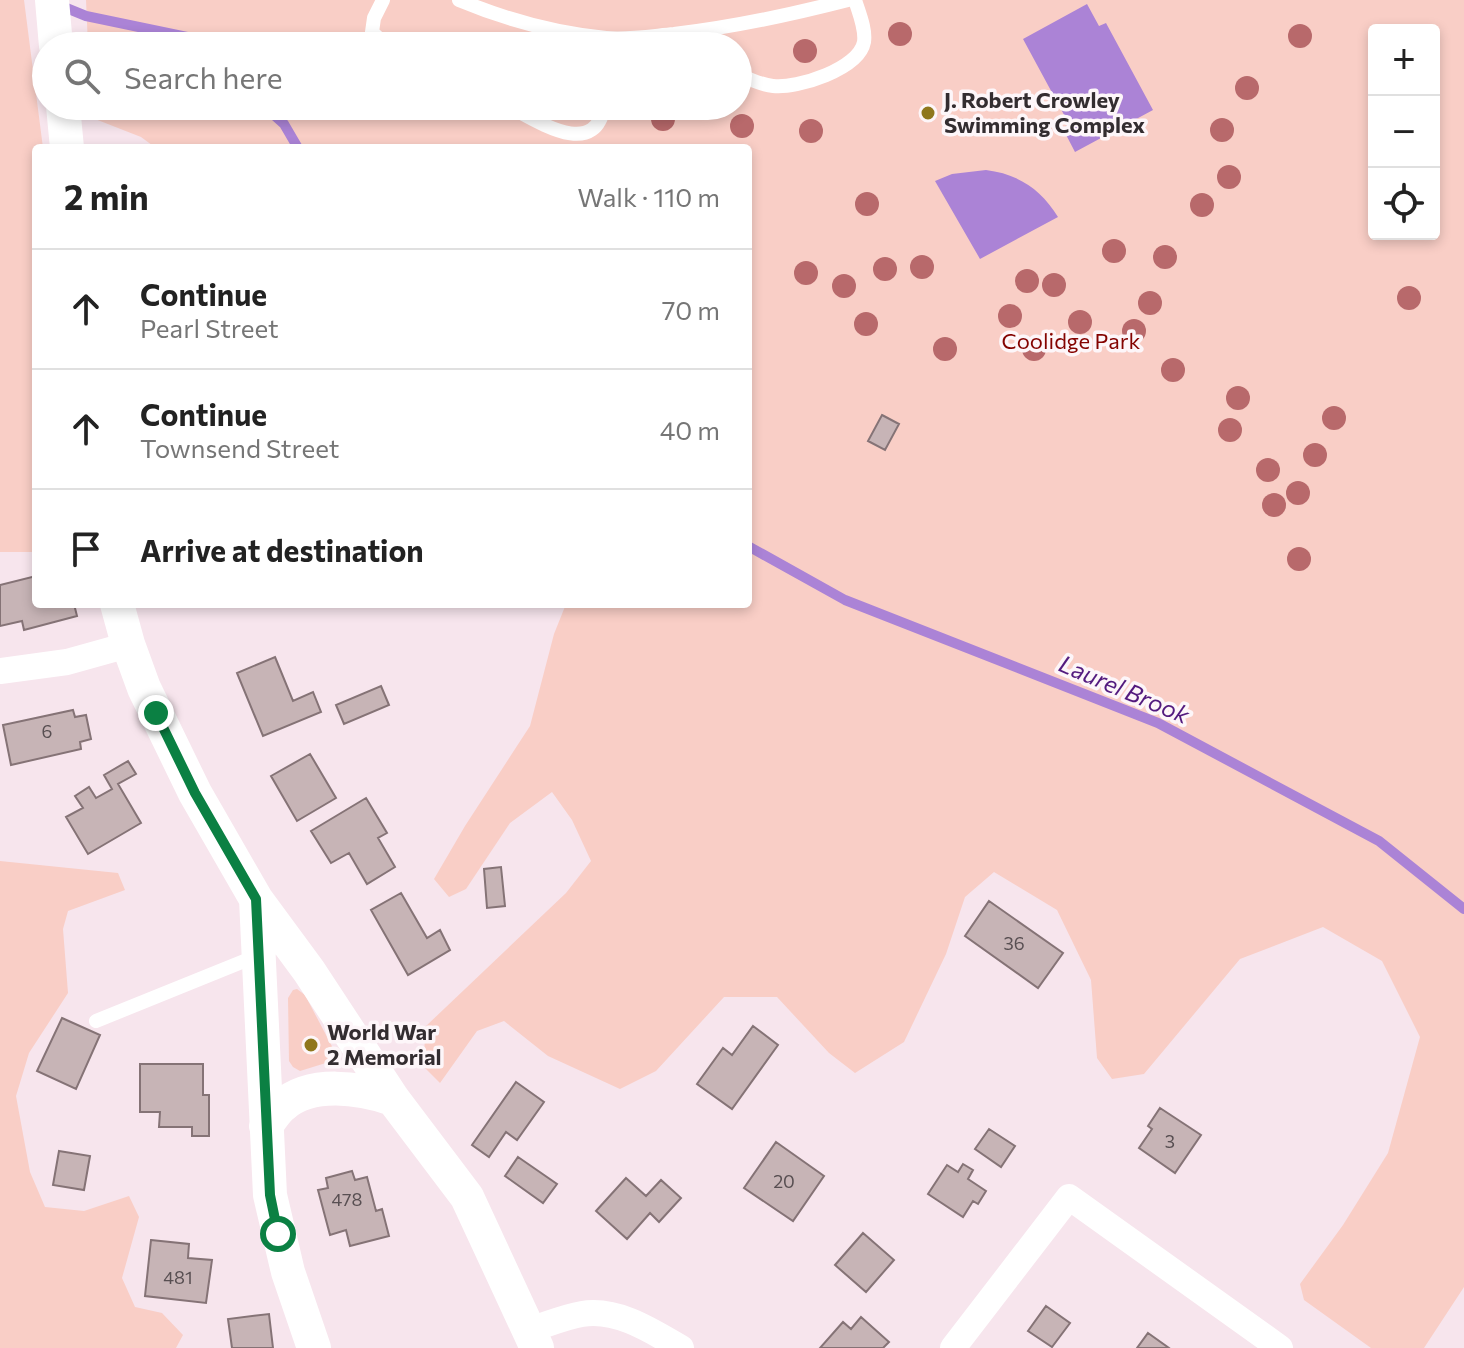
<!DOCTYPE html>
<html lang="en">
<head>
<meta charset="utf-8">
<style>
	:root { --surface:#fff; --page:#f6f6f6; --text:#222; --muted:#767676; --line:#e0e0e0 }
	body { margin:0; font-family:Commissioner,sans-serif; background:var(--page); color:var(--text) }
	.controls { position:absolute; right:24px; top:24px; display:grid; overflow:hidden; border-radius:8px; box-shadow:0 4px 12px #0003 }
	.controls button { width:72px; height:72px; display:grid; place-items:center; padding:0; border:0; border-bottom:2px solid var(--line); background:var(--surface); color:var(--text); font:40px sans-serif }
	.stop { position:absolute; width:24px; height:24px; margin:-18px; border:6px solid #0b8043; border-radius:50%; background:#fff }
	.stop.end { background:#0b8043; border-color:#fff; box-shadow:0 2px 8px #0008 }
	.list { margin:0; padding:0; list-style:none }
	h2 { display:flex; justify-content:space-between; align-items:center; height:104px; margin:0; padding:0 32px; font-size:34px }
	h2 small { font-size:26px; font-weight:400; color:var(--muted) }
	.list li { display:grid; grid-template-columns:52px 1fr auto; gap:24px; align-items:center; box-sizing:border-box; height:120px; padding:0 32px; border-top:2px solid var(--line) }
	.list b { display:block; font-size:30px; white-space:nowrap }
	.list p { margin:0; font-size:26px; white-space:nowrap; color:var(--muted) }
	.list em { font-size:26px; font-style:normal; color:var(--muted) }
	.icon { flex:none; width:44px; height:44px; fill:none; stroke:currentColor; stroke-width:2; stroke-linecap:round; stroke-linejoin:round }
	.map { position:relative; flex:none; width:1464px; height:1348px; overflow:hidden }
	.search { position:absolute; background:var(--surface); box-shadow:0 4px 12px #0003; left:32px; top:32px; width:720px; height:88px; display:flex; align-items:center; gap:20px; box-sizing:border-box; padding:0 28px; border-radius:44px; color:var(--muted); font-size:30px }
	.panel { position:absolute; background:var(--surface); box-shadow:0 4px 12px #0003; left:32px; top:144px; width:720px; height:464px; border-radius:8px }
	.map>svg:first-child { display:block }
	.green { fill:#f9cec6; fill-rule:evenodd }
	.water { fill:#ab83d6 }
	.lines { fill:none; stroke-linecap:round; stroke-linejoin:round }
	.stream { stroke:#ab83d6; stroke-width:10 }
	.building { fill:#c7b4b6; stroke:#857376; stroke-width:2 }
	.service { stroke:#fff; stroke-width:14 }
	.minor { stroke:#fff; stroke-width:26 }
	.tertiary { stroke:#fff; stroke-width:34 }
	.tree { fill:#b8696b }
	.route { stroke:#0b8043; stroke-width:10 }
	.poi-dot { fill:#8f771c; stroke:#fdf6f9; stroke-width:3 }
	.labels { text-anchor:middle; stroke-width:7; stroke-linejoin:round; paint-order:stroke }
	.number-label { font-size:18px; fill:#584f52 }
	.poi-label { font-size:22px; font-weight:bold; fill:#332d30; stroke:#fdf6f9; text-anchor:start }
	.park-label { font-size:22px; fill:#840300; stroke:#fdf6f9 }
	.water-label { font-size:24px; font-style:italic; fill:#531a7e; stroke:#fdf6f9 }
</style>
</head>
<body>
<div class="map">
<svg width="1464" height="1348" viewBox="0 0 1464 1348">
	<rect width="100%" height="100%" fill="#f7e5ed"/>
	<path class="green" d="M0,0H24L43,148H36V552H0Z
		M86,0H1464V1287L1424,1348H1371L1304,1300L1300,1284L1343,1225L1388,1153L1420,1037L1382,961L1323,927L1240,959L1144,1074L1112,1079L1097,1058L1091,980L1057,910L994,872L965,897L946,954L904,1042L855,1073L829,1053L777,997H724L656,1071L620,1089L548,1056L504,1021L477,1031L440,1083L424,1067L425,1027L566,893L591,861L572,820L552,792L510,823L466,889L449,897L434,879L465,826L530,726L554,634L566,604H748V148H156L141,137L95,119L94,106H738V46H88ZM1374,30H1434V234H1374Z
		M0,861L118,873L125,890L68,911L63,929L68,993L29,1053L16,1096L30,1172L45,1207L84,1211L129,1196L139,1217L122,1278L135,1307L162,1313L183,1335L176,1348H0Z
		M297,989L305,995L335,1052L329,1062L300,1071L293,1067L289,1061L288,998L293,990Z"/>
	<path class="water" d="M1087,4L1099,26L1106,23L1153,110L1075,152L1063,129L1069,124L1023,39Z
		M986,170C1018,174 1041,189 1058,217L980,259L935,181L952,174Z"/>
	<g class="lines">
		<path class="stream" d="M59,5L86,16L187,37L197,46
			M264,106L284,124L298,148
			M748,546L845,600L1158,723L1379,841L1464,909"/>
	</g>
	<path class="building" d="M882,415L899,424L885,450L868,441Z
		M36,576V604H74L77,616L24,630L22,621L0,626V585Z
		M275,657L293,701L313,692L321,712L263,736L237,673Z
		M381,686L389,705L344,724L336,705Z
		M73,710L75,717L86,715L91,739L80,742L81,749L11,765L3,725Z
		M310,754L336,798L297,821L271,776Z
		M128,761L136,774L118,784L141,823L88,854L66,817L83,808L75,796L89,787L96,798L112,789L104,775Z
		M366,798L387,833L378,838L395,867L367,884L349,853L331,863L311,831Z
		M501,867L505,906L487,908L484,869Z
		M401,893L427,938L440,930L450,950L408,975L371,910Z
		M989,901L1063,953L1038,988L965,936Z
		M62,1018L100,1035L76,1089L37,1071Z
		M753,1026L778,1045L732,1109L697,1084L723,1048L732,1055Z
		M140,1064H203V1095H209V1136H192V1127H159L160,1112H140Z
		M516,1082L544,1102L517,1140L506,1132L489,1157L472,1145Z
		M1160,1108L1201,1135L1175,1173L1139,1148L1152,1129L1148,1126Z
		M989,1129L1015,1146L1001,1167L975,1149Z
		M776,1142L824,1176L793,1221L744,1188Z
		M59,1151L90,1156L84,1190L53,1185Z
		M518,1157L557,1184L543,1203L505,1176Z
		M963,1164L973,1170L968,1179L986,1191L978,1204L973,1201L963,1217L928,1194L947,1165L958,1172Z
		M352,1171L355,1180L367,1177L376,1211L382,1209L389,1236L350,1246L346,1230L330,1235L318,1190L328,1188L326,1178Z
		M626,1178L646,1196L661,1180L681,1198L659,1222L650,1213L627,1239L596,1211Z
		M863,1233L894,1260L866,1292L835,1265Z
		M151,1240L189,1244L188,1258L212,1260L206,1303L145,1296Z
		M1046,1306L1070,1323L1052,1347L1028,1331Z
		M269,1314L273,1348H232L228,1319Z
		M861,1317L889,1342L883,1348H820L843,1322L851,1329Z
		M1148,1333L1169,1348H1137Z"/>
	<g class="lines">
		<path class="service" d="M383,0L374,18L372,32L387,46
			M459,0C507,20 554,33 606,38C628,40 652,36 674,34C733,27 790,15 848,0
			M738,74C749,79 761,85 773,86C797,89 859,69 864,42C866,29 859,13 855,0
			M508,106C536,120 595,161 604,106
			M96,1021L259,955"/>
		<path class="minor" d="M0,671L67,662L128,645
			M529,1330C546,1325 564,1317 582,1314C617,1308 652,1331 681,1348
			M953,1348L1069,1197L1280,1348"/>
		<path class="tertiary" d="M52,0L56,46
			M63,106L67,148
			M117,604L128,644L144,688L195,793L256,899L309,971L393,1099L467,1197L537,1348
			M256,899L270,1195L288,1272L314,1348
			M266,1126C271,1119 276,1111 282,1106C311,1080 360,1088 393,1099"/>
	</g>
	<g class="tree">
		<circle cx="900" cy="34" r="12"/>
		<circle cx="1300" cy="36" r="12"/>
		<circle cx="805" cy="51" r="12"/>
		<circle cx="1247" cy="88" r="12"/>
		<circle cx="663" cy="119" r="12"/>
		<circle cx="742" cy="126" r="12"/>
		<circle cx="1222" cy="130" r="12"/>
		<circle cx="811" cy="131" r="12"/>
		<circle cx="1229" cy="177" r="12"/>
		<circle cx="867" cy="204" r="12"/>
		<circle cx="1202" cy="205" r="12"/>
		<circle cx="1114" cy="251" r="12"/>
		<circle cx="1165" cy="257" r="12"/>
		<circle cx="922" cy="267" r="12"/>
		<circle cx="885" cy="269" r="12"/>
		<circle cx="806" cy="273" r="12"/>
		<circle cx="1027" cy="281" r="12"/>
		<circle cx="1054" cy="285" r="12"/>
		<circle cx="844" cy="286" r="12"/>
		<circle cx="1409" cy="298" r="12"/>
		<circle cx="1150" cy="303" r="12"/>
		<circle cx="1010" cy="316" r="12"/>
		<circle cx="1080" cy="322" r="12"/>
		<circle cx="866" cy="324" r="12"/>
		<circle cx="1134" cy="331" r="12"/>
		<circle cx="945" cy="349" r="12"/>
		<circle cx="1034" cy="349" r="12"/>
		<circle cx="1173" cy="370" r="12"/>
		<circle cx="1238" cy="398" r="12"/>
		<circle cx="1334" cy="418" r="12"/>
		<circle cx="1230" cy="430" r="12"/>
		<circle cx="1315" cy="455" r="12"/>
		<circle cx="1268" cy="470" r="12"/>
		<circle cx="1298" cy="493" r="12"/>
		<circle cx="1274" cy="505" r="12"/>
		<circle cx="1299" cy="559" r="12"/>
	</g>
	<g class="lines">
		<path class="route" d="M156,713L195,793L256,899L270,1195L278,1234"/>
	</g>
	<g class="poi-dot">
		<circle cx="928" cy="113" r="8"/>
		<circle cx="311" cy="1045" r="8"/>
	</g>
	<g class="labels">
		<g class="number-label">
			<text x="47" y="738">6</text>
			<text x="1014" y="950">36</text>
			<text x="1170" y="1148">3</text>
			<text x="784" y="1188">20</text>
			<text x="347" y="1206">478</text>
			<text x="178" y="1284">481</text>
		</g>
		<g class="poi-label">
			<text x="944" y="108">J. Robert Crowley<tspan x="944" dy="25">Swimming Complex</tspan></text>
			<text x="327" y="1040">World War<tspan x="327" dy="25">2 Memorial</tspan></text>
		</g>
		<g class="park-label">
			<text x="1071" y="349">Coolidge Park</text>
		</g>
		<g class="water-label">
			<text transform="translate(1124 690) rotate(23)" y="8">Laurel Brook</text>
		</g>
	</g>
</svg>
<div class="controls">
<button>+</button>
<button>−</button>
<button><svg class="icon" aria-label="locate" viewBox="0 0 24 24"><circle cx="12" cy="12" r="6"/><path d="M12 2v4M12 18v4M2 12h4M18 12h4"/></svg></button>
</div>
<div class="stop" style="left:278px;top:1234px"></div>
<div class="stop end" style="left:156px;top:713px"></div>
<div class="search"><svg class="icon" aria-label="search" viewBox="0 0 24 24"><circle cx="10" cy="10" r="6"/><path d="M15 15l6 6"/></svg>Search here</div>
<section class="panel">
<h2>2 min<small>Walk · 110 m</small></h2>
<ul class="list">
<li><svg class="icon" aria-label="ahead" viewBox="0 0 24 24"><path d="M12 20V5M6 11l6-6 6 6"/></svg><div><b>Continue</b><p>Pearl Street</p></div><em>70 m</em></li>
<li><svg class="icon" aria-label="ahead" viewBox="0 0 24 24"><path d="M12 20V5M6 11l6-6 6 6"/></svg><div><b>Continue</b><p>Townsend Street</p></div><em>40 m</em></li>
<li><svg class="icon" aria-label="arrive" viewBox="0 0 24 24"><path d="M6 21V4h12l-3 4 3 4H6"/></svg><div><b>Arrive at destination</b></div></li>
</ul>
</section>
</div>
</body>
</html>
